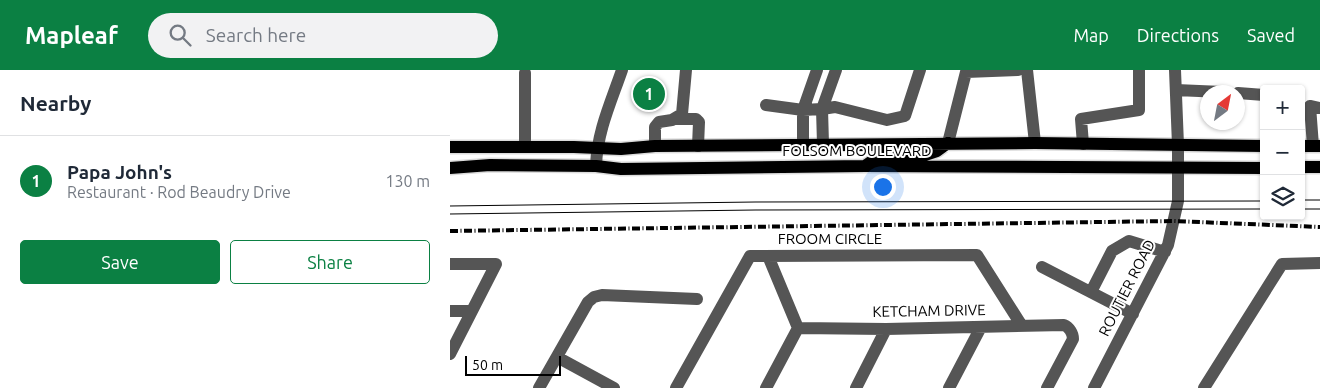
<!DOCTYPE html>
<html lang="en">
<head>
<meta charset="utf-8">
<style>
	:root { --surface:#fff; --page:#f2f2f3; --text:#1f2937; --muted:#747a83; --line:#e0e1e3; --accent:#0b8043 }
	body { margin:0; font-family:Ubuntu,sans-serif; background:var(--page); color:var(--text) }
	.controls { position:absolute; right:15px; top:15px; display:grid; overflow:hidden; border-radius:5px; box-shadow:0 1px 4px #0004 }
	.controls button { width:45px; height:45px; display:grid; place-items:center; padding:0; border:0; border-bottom:1px solid var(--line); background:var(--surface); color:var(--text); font:25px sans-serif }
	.compass { position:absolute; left:750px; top:15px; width:45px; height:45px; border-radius:50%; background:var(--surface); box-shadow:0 1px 4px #0004; rotate:32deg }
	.scale { position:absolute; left:15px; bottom:12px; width:96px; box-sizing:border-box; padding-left:5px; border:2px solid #000; border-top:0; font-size:14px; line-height:18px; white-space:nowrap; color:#000; -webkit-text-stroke:4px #fff; paint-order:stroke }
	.you { position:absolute; left:432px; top:116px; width:18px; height:18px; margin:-12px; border:4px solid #fff; border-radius:50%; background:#1a73e8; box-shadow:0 0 0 8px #1a73e833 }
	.badge { display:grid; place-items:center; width:32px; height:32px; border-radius:50%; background:var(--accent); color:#fff; font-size:16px; font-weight:700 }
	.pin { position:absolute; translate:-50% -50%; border:2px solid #fff; box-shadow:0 1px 5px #0006 }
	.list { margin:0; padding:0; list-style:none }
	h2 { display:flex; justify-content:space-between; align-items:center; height:65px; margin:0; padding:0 20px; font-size:21px }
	h2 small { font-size:16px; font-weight:400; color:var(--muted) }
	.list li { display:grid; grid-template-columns:32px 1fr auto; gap:15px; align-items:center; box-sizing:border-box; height:90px; padding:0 20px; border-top:1px solid var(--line) }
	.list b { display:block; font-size:19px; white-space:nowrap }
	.list p { margin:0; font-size:16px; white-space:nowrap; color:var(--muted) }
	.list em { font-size:16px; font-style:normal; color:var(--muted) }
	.actions { display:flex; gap:10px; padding:15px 20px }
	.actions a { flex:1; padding:11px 0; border:1px solid var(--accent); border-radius:5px; text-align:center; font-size:18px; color:var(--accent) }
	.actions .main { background:var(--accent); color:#fff }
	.icon { flex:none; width:28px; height:28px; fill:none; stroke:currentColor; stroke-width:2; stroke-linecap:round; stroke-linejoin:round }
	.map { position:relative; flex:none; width:870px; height:318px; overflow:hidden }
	header { display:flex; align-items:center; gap:30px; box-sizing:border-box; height:70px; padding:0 25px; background:var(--accent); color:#fff }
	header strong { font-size:24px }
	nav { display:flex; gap:28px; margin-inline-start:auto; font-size:18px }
	.search { width:350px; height:45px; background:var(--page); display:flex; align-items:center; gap:12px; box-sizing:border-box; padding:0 18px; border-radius:28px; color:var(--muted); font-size:19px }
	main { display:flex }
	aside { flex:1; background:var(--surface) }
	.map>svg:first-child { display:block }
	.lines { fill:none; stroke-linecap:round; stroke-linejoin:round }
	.major-casing { stroke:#dbdbdb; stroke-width:15 }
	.minor { stroke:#555; stroke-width:12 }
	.major { stroke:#000; stroke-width:12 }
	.tram { stroke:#000; stroke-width:1 }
	.rail { stroke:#000; stroke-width:4; stroke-dasharray:8 2.5 1 2.5; stroke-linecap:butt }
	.labels { text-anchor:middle; stroke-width:4; stroke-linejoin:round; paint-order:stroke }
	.street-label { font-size:15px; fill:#000; stroke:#fff }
</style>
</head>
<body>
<header>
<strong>Mapleaf</strong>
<div class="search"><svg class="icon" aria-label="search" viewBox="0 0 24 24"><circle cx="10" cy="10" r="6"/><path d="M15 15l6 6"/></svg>Search here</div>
<nav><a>Map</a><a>Directions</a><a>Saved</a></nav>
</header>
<main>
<aside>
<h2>Nearby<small></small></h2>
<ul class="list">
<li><span class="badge">1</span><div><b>Papa John's</b><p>Restaurant · Rod Beaudry Drive</p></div><em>130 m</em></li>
</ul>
<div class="actions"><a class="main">Save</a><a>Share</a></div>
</aside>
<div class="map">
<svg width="870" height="318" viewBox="0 0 870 318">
	<rect width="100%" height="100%" fill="#fff"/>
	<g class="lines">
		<g class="major-casing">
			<path id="major" d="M851,76H870
				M0,77H124L171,79L205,76L585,73L814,76
				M415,96L428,87L475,85L487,81L498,73
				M851,97H870
				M0,98L40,95L146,96L171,99L415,96L814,98"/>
		</g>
		<path class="minor" d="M577,0L585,73
			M726,20L772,22
			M788,23L814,25
			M316,35L353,40L372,39L385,37L437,50L455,46L470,0
			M224,49H246L249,52L248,76
			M498,73L516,2L568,0
			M353,74V40L367,0
			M373,74L372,39L386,0
			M633,74L631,49L689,40V0
			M205,76V57L209,52L222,50L232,44L236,0
			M863,76L860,36L870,38
			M75,77V3
			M146,96C147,62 161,32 172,0
			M318,186L348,258L436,259L614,255C619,257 623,263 623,269L597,318
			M0,194H46L0,284
			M592,197L683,244
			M641,222L662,181L679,171L715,182
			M0,241H22
			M107,287L164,318
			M89,318L138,232L144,227L152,225L247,229
			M226,318L300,186L527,185L572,256
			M316,318L348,258
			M406,318L436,259
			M499,318L531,257
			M644,318L718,175L728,131V75L725,0
			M754,318L832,194L870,193"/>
		<use href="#major" class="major"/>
		<path class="tram" d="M851,130H870
			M0,136L305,132L814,131
			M851,139H870
			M0,144L305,140L814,139"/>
		<path class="rail" d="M0,161L724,151L870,157"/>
	</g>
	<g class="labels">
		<g class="street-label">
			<text x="407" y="86">FOLSOM BOULEVARD</text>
			<text x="380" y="174">FROOM CIRCLE</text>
			<text transform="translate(677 218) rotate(-63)" y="5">ROUTIER ROAD</text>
			<text transform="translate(479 241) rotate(-1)" y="5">KETCHAM DRIVE</text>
		</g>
	</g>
</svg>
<div class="controls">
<button>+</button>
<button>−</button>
<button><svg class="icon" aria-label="layers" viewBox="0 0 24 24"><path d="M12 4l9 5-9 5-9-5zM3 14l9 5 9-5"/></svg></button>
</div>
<svg class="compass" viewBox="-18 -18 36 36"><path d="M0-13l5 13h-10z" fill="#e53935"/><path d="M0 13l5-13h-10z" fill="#747a83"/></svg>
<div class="scale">50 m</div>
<div class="you"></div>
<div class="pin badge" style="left:199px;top:24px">1</div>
</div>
</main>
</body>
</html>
